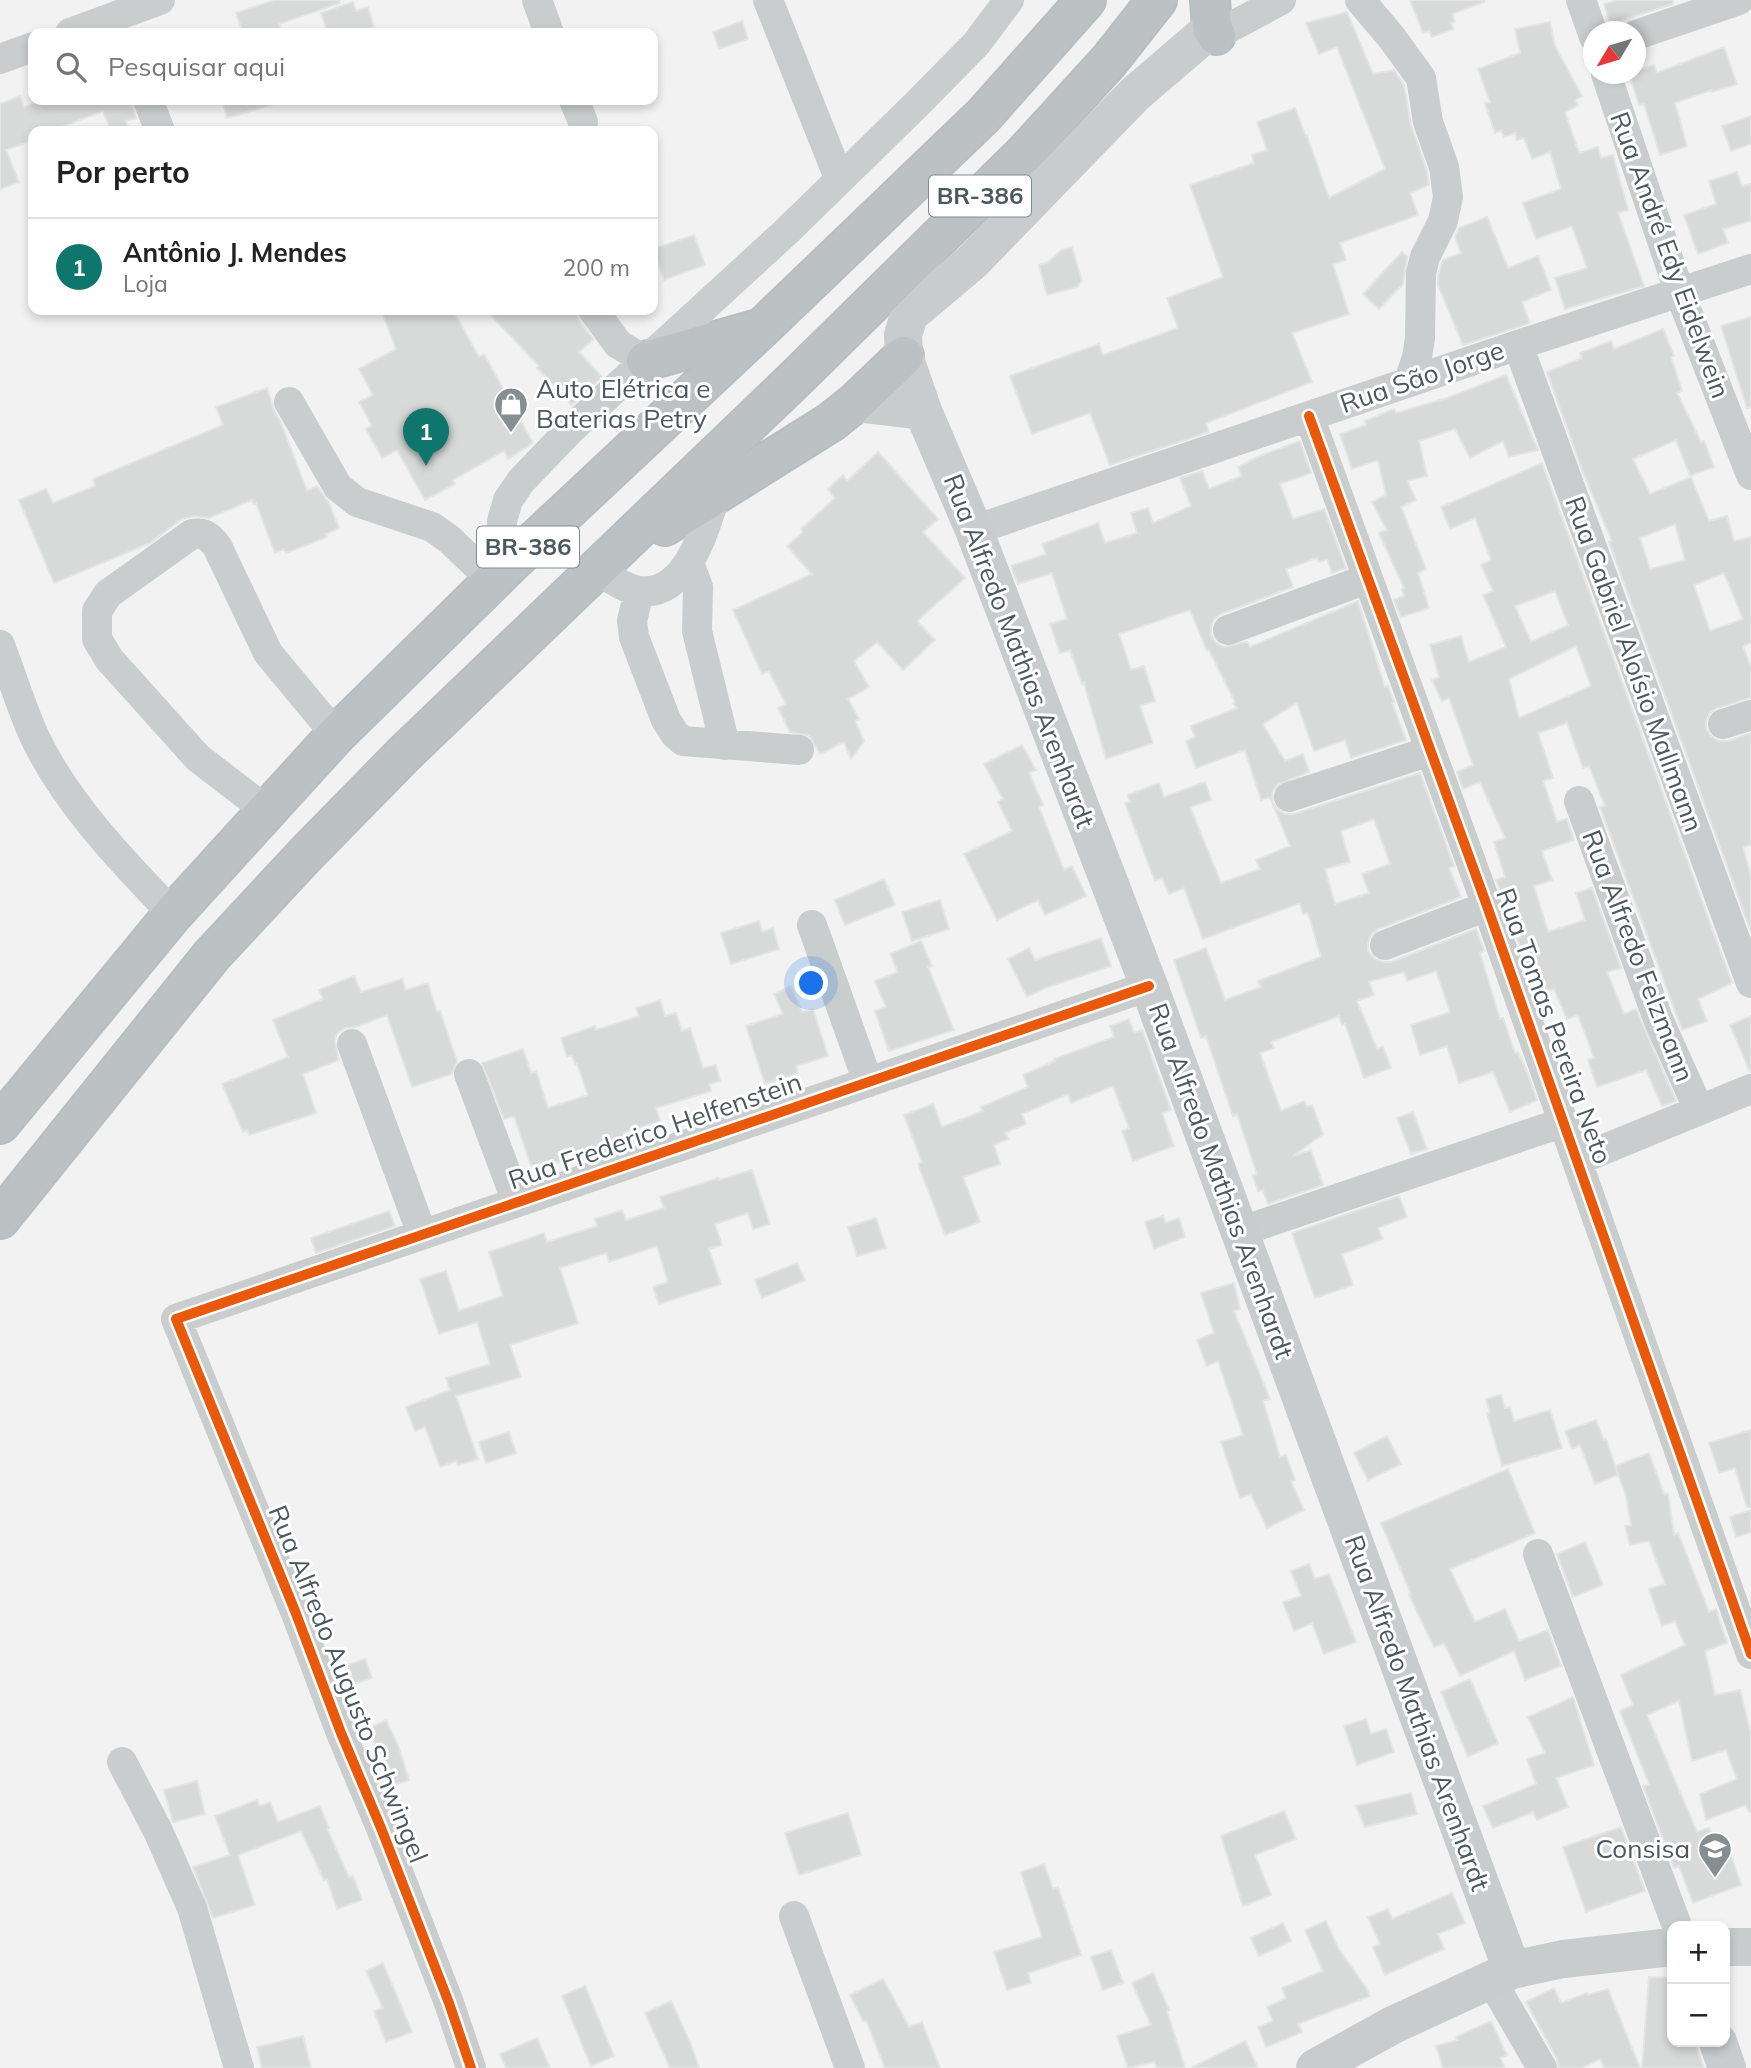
<!DOCTYPE html>
<html lang="pt">
<head>
<meta charset="utf-8">
<style>
	:root { --surface:#fff; --page:#f6f6f6; --text:#222; --muted:#767676; --line:#e0e0e0; --accent:#0f766e }
	body { margin:0; font-family:Mulish,sans-serif; background:var(--page); color:var(--text) }
	.controls { position:absolute; right:21px; bottom:21px; display:grid; overflow:hidden; border-radius:14px; box-shadow:0 4px 10px #0003 }
	.controls button { width:63px; height:63px; display:grid; place-items:center; padding:0; border:0; border-bottom:2px solid var(--line); background:var(--surface); color:var(--text); font:35px sans-serif }
	.compass { position:absolute; left:1583px; top:21px; width:63px; height:63px; border-radius:50%; background:var(--surface); box-shadow:0 4px 10px #0003; rotate:232deg }
	.you { position:absolute; left:812px; top:984px; width:24px; height:24px; margin:-18px; border:5px solid #fff; border-radius:50%; background:#1a73e8; box-shadow:0 0 0 10px #1a73e833 }
	.badge { display:grid; place-items:center; width:46px; height:46px; border-radius:50%; background:var(--accent); color:#fff; font-size:23px; font-weight:700 }
	.pin { position:absolute; translate:-50% -58px; filter:drop-shadow(0 2px 4px #0008) }
	.pin::after { content:''; position:absolute; top:37px; width:24px; height:21px; background:inherit; clip-path:polygon(0 0,100% 0,50% 100%) }
	.list { margin:0; padding:0; list-style:none }
	h2 { display:flex; justify-content:space-between; align-items:center; height:91px; margin:0; padding:0 28px; font-size:30px }
	h2 small { font-size:23px; font-weight:400; color:var(--muted) }
	.list li { display:grid; grid-template-columns:46px 1fr auto; gap:21px; align-items:center; box-sizing:border-box; height:98px; padding:0 28px; border-top:2px solid var(--line) }
	.list b { display:block; font-size:26px; white-space:nowrap }
	.list p { margin:0; font-size:23px; white-space:nowrap; color:var(--muted) }
	.list em { font-size:23px; font-style:normal; color:var(--muted) }
	.icon { flex:none; width:38px; height:38px; fill:none; stroke:currentColor; stroke-width:2; stroke-linecap:round; stroke-linejoin:round }
	.map { position:relative; flex:none; width:1751px; height:2068px; overflow:hidden }
	.search { position:absolute; background:var(--surface); box-shadow:0 4px 10px #0003; left:28px; top:28px; width:630px; height:77px; display:flex; align-items:center; gap:18px; box-sizing:border-box; padding:0 24px; border-radius:14px; color:var(--muted); font-size:26px }
	.panel { position:absolute; background:var(--surface); box-shadow:0 4px 10px #0003; left:28px; top:126px; width:630px; height:189px; border-radius:14px }
	.map>svg:first-child { display:block }
	.building { fill:#d8dada; stroke:#e3e4e4; stroke-width:2; fill-rule:evenodd }
	.lines { fill:none; stroke-linecap:round; stroke-linejoin:round }
	.highway-casing { stroke:#b8bec0; stroke-width:42 }
	.minor { stroke:#cacdcd; stroke-width:30 }
	.major { stroke:#c8cccd; stroke-width:38 }
	.highway { stroke:#bcc2c4; stroke-width:38 }
	.cycleway-casing { stroke:#fff; stroke-width:15 }
	.cycleway { stroke:#e8590c; stroke-width:10 }
	.labels { text-anchor:middle; stroke-width:6; stroke-linejoin:round; paint-order:stroke }
	.shield { fill:#fff; stroke:#808b8e; stroke-width:2 }
	.shield-label { font-size:24px; font-weight:bold; fill:#4a595d }
	.street-label { font-size:26px; fill:#4a595d; stroke:#fff }
	.poi-label { font-size:26px; fill:#4a595d; stroke:#fff; text-anchor:start }
</style>
</head>
<body>
<div class="map">
<svg width="1751" height="2068" viewBox="0 0 1751 2068">
	<rect width="100%" height="100%" fill="#f2f2f2"/>
	<path class="building" d="M275,0H339L340,3L279,24L282,33H243L236,13Z
		M1410,0H1484V2L1452,14L1455,21L1451,23L1453,29L1432,37L1429,31L1423,33Z
		M1618,0H1673V4L1610,24L1604,4Z
		M353,2L356,11L368,7L374,27L356,33H328L321,13Z
		M1347,12L1373,74L1394,70L1404,85L1411,125L1427,171L1429,185L1410,193L1418,215L1340,243L1346,260L1333,264L1349,314L1292,333L1312,382L1206,423L1209,432L1110,465L1090,413L1032,434L1010,376L1099,344L1103,355L1178,328L1167,298L1223,277L1190,185L1254,163L1252,155L1267,150L1257,122L1295,108L1306,137L1307,136L1329,198L1385,169L1337,47L1319,54L1306,23Z
		M742,21L748,39L719,49L713,32Z
		M1550,22L1555,46L1582,96L1575,100L1578,105L1565,112L1579,153L1598,147L1601,158L1613,155L1628,210L1618,213L1644,286L1565,309L1555,278L1587,268L1572,226L1536,239L1523,203L1561,189L1550,152L1532,159L1524,138L1517,140L1515,133L1504,137L1501,130L1495,133L1485,103L1490,102L1478,69L1520,53L1515,29Z
		M1724,47L1737,84L1712,92L1711,90L1675,103L1687,146L1660,155L1644,104L1639,105L1629,74H1635V71L1654,65L1657,73Z
		M20,96L24,107L41,100H131L136,118L126,121L130,131H111L103,111L51,131H33V140L6,150L19,182L0,189V104Z
		M222,100H273L274,104L227,118Z
		M1751,116V144L1731,151L1722,126Z
		M1737,172L1742,186L1751,184V221L1723,229L1728,243L1698,254L1684,215L1716,204L1709,181Z
		M1487,217L1508,268L1538,256L1551,290L1522,302L1530,323L1463,345L1438,285V275L1443,260L1461,253L1455,237L1459,228Z
		M694,235L705,265L664,280L653,249Z
		M1072,247L1082,281L1077,287L1047,295L1039,265L1048,262L1062,250Z
		M1402,252L1407,257L1403,284L1379,309L1363,294Z
		M381,310H453L479,357L484,354L533,443L508,459L504,451L453,480L455,484L425,500L397,450L382,458L366,429L372,426L359,402L373,395L359,369L396,349Z
		M486,310H576L579,320L593,339L579,352L602,377L572,405L537,368L539,366Z
		M1751,317V407L1747,408L1721,326Z
		M1663,329L1674,356L1671,357L1682,391L1677,393L1701,442L1704,441L1714,467L1690,476L1676,440L1633,459L1650,494L1691,477L1709,521L1727,516L1734,541L1751,537V643L1743,646L1751,668V698L1717,708L1710,713L1706,721V729L1711,736L1719,741H1728L1751,733V845L1743,847L1751,877V932L1609,542L1612,541L1582,470L1547,372L1582,358L1580,353L1611,341L1614,349ZM1675,524L1685,560L1650,569L1640,538ZM1724,573L1743,619L1710,631L1694,585Z
		M1506,375L1538,450L1509,457L1503,441L1470,458L1455,429L1419,441L1427,476L1407,481L1416,500L1401,507L1426,569L1418,573L1429,608L1401,617L1394,600L1404,596L1402,589L1404,588L1379,533L1387,530L1372,502L1386,495L1378,460L1352,469L1340,434L1366,425L1365,421L1394,409L1396,413L1447,398Z
		M267,388L274,410L281,423L307,491L317,486L329,503L339,528L326,534L327,537L286,553L284,549L275,553L256,503L254,504L252,500L209,518L194,516L182,519L150,543L54,583L19,500L46,489L53,503L95,486L93,479L223,425L216,407Z
		M1300,441L1311,473L1280,484L1293,519L1324,509L1346,568L1332,573L1327,559L1319,562L1317,558L1286,569L1293,587L1221,614L1214,619L1211,626V635L1216,643L1224,647L1247,642L1250,647L1358,601L1385,687L1388,686L1394,702L1392,703L1406,740L1351,758L1345,740L1314,751L1297,703L1263,724L1285,761L1303,754L1309,772L1277,785L1272,793L1273,803L1277,809L1285,814H1294L1420,773L1454,866L1449,868L1461,897L1378,929L1371,935L1368,943V951L1375,959L1383,962H1391L1476,929L1484,951L1480,953L1500,1019L1503,1018L1515,1053L1518,1052L1526,1069L1537,1100L1510,1112L1493,1072L1459,1083L1447,1046L1420,1055L1411,1025L1450,1012L1436,971L1407,981L1404,972L1369,982L1374,995L1357,1001L1377,1049L1383,1047L1391,1068L1364,1078L1345,1024L1342,1025L1339,1016L1271,1042L1274,1048L1260,1053L1281,1111L1304,1101L1307,1107L1312,1105L1323,1134L1293,1156L1311,1150L1323,1185L1268,1204L1263,1190L1258,1191L1253,1176L1257,1174L1237,1114L1233,1116L1206,1036L1201,1038L1174,960L1206,948L1225,1000L1261,987L1258,981L1321,957L1308,913L1303,914L1300,903L1203,939L1184,888L1169,894L1162,878L1155,881L1125,803L1130,802L1128,795L1159,783L1164,797L1205,782L1211,800L1190,807L1221,883L1260,869L1256,860L1290,846L1270,797L1261,800L1245,750L1196,768L1186,741L1195,737L1191,726L1237,708L1233,703L1235,702L1209,650L1207,651L1190,610L1119,634L1131,670L1144,666L1155,701L1140,706L1153,743L1106,759L1084,683L1082,684L1070,650L1060,653L1050,624L1067,619L1052,573L1018,584L1011,566L1046,554L1042,544L1098,523L1105,543L1137,533L1131,513L1148,508L1153,523L1191,506L1180,478L1202,471L1209,489L1242,476L1238,467L1260,456ZM1374,819L1390,864L1362,874L1369,893L1335,904L1325,869L1350,862L1341,831Z
		M878,452L938,519L923,532L965,578L917,621L935,640L903,670L877,642L854,661L869,687L848,699L859,719L855,721L864,741L851,759L844,742L820,754L809,736L790,732L778,708L786,704L769,671L762,674L733,610L812,574L787,546L803,532L801,529L835,498L828,489L843,475L847,481Z
		M1542,463L1732,983L1698,999L1707,1021L1682,1030L1600,807L1605,806L1589,766L1583,768L1567,723L1538,733L1553,778L1543,781L1557,822L1567,819L1574,840L1542,851L1552,880L1534,886L1548,932L1585,920L1576,893L1592,888L1621,968L1607,972L1624,1014L1636,1009L1676,1101L1662,1106L1646,1070L1597,1087L1588,1060L1594,1058L1578,1015L1567,1019L1554,989L1537,995L1517,938L1520,937L1508,896L1503,898L1496,880L1505,877L1494,842L1505,838L1480,782L1463,789L1457,772L1473,765L1449,698L1442,701L1432,680L1439,677L1430,645L1461,636L1469,662L1506,647L1483,595L1493,591L1481,565L1491,560L1475,518L1450,529L1441,507ZM1555,591L1568,625L1531,642L1515,606ZM1576,646L1591,686L1519,718L1509,679Z
		M1022,745L1036,770L1029,773L1043,805L1039,807L1064,870L1072,866L1086,896L1045,915L1038,900L997,920L964,854L1012,831L998,802L1003,799L984,764Z
		M884,879L895,905L845,925L835,900Z
		M940,900L949,929L912,941L902,912Z
		M759,921L762,932L773,928L779,949L731,964L721,933Z
		M1101,938L1111,966L1045,988L1027,997L1008,959L1029,948L1035,960Z
		M921,941L932,966L928,967L954,1030L889,1051L875,1011L886,1007L875,981L898,972L890,954Z
		M354,976L361,992L402,979L406,990L428,983L437,1012L440,1011L457,1061L452,1074L412,1087L387,1015L356,1027L345,1028L339,1032L336,1035L335,1042L339,1060L303,1074L316,1113L249,1135L247,1130L243,1132L222,1084L288,1057L273,1020L323,999L319,990Z
		M791,986L802,1012L813,1009L828,1056L796,1066L798,1073L765,1084L746,1026L783,1014L774,994Z
		M660,1000L665,1016L676,1013L682,1031L690,1028L703,1068L716,1065L720,1081L709,1084L711,1091L656,1108L660,1121L623,1133L627,1146L579,1162L577,1156L543,1167L542,1163L531,1166L514,1116L504,1119L482,1063L523,1049L531,1073L536,1071L548,1108L588,1095L577,1064L575,1065L572,1055L567,1057L561,1038L595,1026L596,1030L639,1016L636,1008Z
		M1751,1016V1072H1750L1730,1025Z
		M1129,1019L1134,1033L1142,1030L1171,1110L1162,1113L1174,1146L1133,1161L1122,1131L1129,1128L1113,1086L1071,1103L1068,1094L1022,1114L1026,1124L1005,1133L1008,1139L994,1145L1000,1164L963,1177L980,1222L945,1235L918,1164L922,1162L904,1115L933,1104L942,1127L983,1111L981,1107L1028,1087L1023,1075L1055,1061L1054,1059L1114,1037L1110,1026Z
		M1413,1112L1427,1149L1411,1154L1397,1118Z
		M752,1170L770,1224L753,1229L748,1213L715,1224L722,1245L709,1249L721,1284L659,1304L653,1287L668,1282L657,1246L609,1262L606,1253L560,1268L578,1323L510,1345L521,1377L456,1396L478,1459L458,1465L456,1461L440,1467L425,1427L415,1431L406,1407L450,1390L446,1378L490,1364L477,1322L439,1334L420,1279L446,1271L459,1311L503,1296L489,1252L544,1233L547,1242L597,1226L595,1219L622,1210L626,1220L664,1208L660,1197L718,1178L719,1180Z
		M1399,1196L1407,1217L1378,1228L1383,1239L1342,1254L1353,1285L1315,1298L1292,1233Z
		M389,1211L395,1226L316,1253L311,1238Z
		M1163,1216L1166,1223L1179,1218L1185,1237L1154,1249L1145,1222Z
		M876,1218L886,1248L857,1256L848,1227Z
		M797,1263L805,1280L762,1298L755,1280Z
		M1234,1283L1240,1309L1234,1311L1270,1399L1263,1401L1280,1457L1286,1455L1295,1480L1291,1481L1304,1510L1267,1528L1251,1494L1240,1498L1221,1442L1243,1435L1218,1361L1207,1366L1197,1340L1214,1333L1201,1293Z
		M1501,1395L1505,1408L1510,1407L1514,1421L1550,1410L1562,1448L1502,1466L1487,1413H1490L1486,1399Z
		M1596,1420L1604,1440L1606,1439L1618,1475L1595,1484L1580,1445L1572,1449L1565,1431Z
		M1751,1430V1507H1747L1735,1468L1719,1473L1709,1443Z
		M509,1432L516,1453L486,1463L479,1442Z
		M1387,1436L1401,1464L1368,1480L1354,1453Z
		M1649,1453L1664,1494H1668L1674,1535L1678,1533L1709,1612L1716,1609L1727,1643L1705,1651L1715,1695L1740,1690L1751,1734V1811L1749,1812L1746,1805L1706,1820L1700,1794L1737,1779L1726,1750L1692,1761L1679,1701L1647,1715L1697,1832L1709,1828L1722,1858L1731,1855L1741,1885L1693,1903L1679,1866L1674,1868L1643,1786L1649,1784L1620,1711L1633,1705L1621,1675L1685,1645L1675,1621L1662,1626L1649,1589L1665,1584L1649,1541L1630,1545L1625,1526L1631,1525L1626,1496L1615,1466Z
		M1508,1469L1535,1533L1450,1569L1475,1622L1505,1609L1519,1641L1548,1630L1561,1666L1525,1680L1514,1651L1460,1676L1444,1643L1434,1647L1409,1595L1411,1594L1381,1523Z
		M1751,1510V1532L1736,1537L1730,1517Z
		M1585,1542L1603,1585L1573,1597L1557,1554Z
		M1309,1564L1315,1579L1329,1574L1356,1642L1324,1654L1312,1623L1294,1631L1283,1602L1301,1596L1291,1571Z
		M365,1659L372,1678L354,1684L347,1665Z
		M1470,1679L1498,1743L1468,1757L1441,1692Z
		M1573,1697L1594,1765L1556,1778L1568,1807L1537,1820L1533,1812L1493,1828L1483,1806L1536,1784L1527,1759L1545,1753L1528,1717Z
		M1366,1719L1371,1734L1386,1729L1394,1752L1357,1765L1344,1726Z
		M386,1720L398,1745L409,1780L390,1786L380,1754L368,1729Z
		M197,1781L205,1814L173,1822L164,1790Z
		M1411,1793L1417,1814L1365,1827L1356,1806Z
		M257,1800L260,1806L270,1802L278,1822L320,1806L329,1828L327,1829L349,1877L353,1876L362,1900L337,1909L327,1879L324,1880L301,1831L238,1855L255,1905L213,1918L193,1867L230,1855L215,1816Z
		M1284,1811L1296,1839L1255,1855L1271,1895L1243,1906L1221,1836Z
		M848,1813L861,1855L799,1875L785,1833Z
		M1621,1827L1645,1891L1586,1912L1563,1847Z
		M1044,1864L1053,1889L1058,1887L1081,1955L1028,1973L1031,1983L1007,1990L994,1952L1042,1937L1021,1872Z
		M1452,1893L1465,1923L1438,1934L1444,1949L1385,1975L1373,1947L1380,1944L1368,1917L1388,1909L1392,1919Z
		M1326,1921L1338,1948L1365,1986L1370,1996L1298,2024L1302,2032L1266,2047L1258,2027L1273,2021L1267,2007L1286,1998L1282,1988L1323,1971L1305,1930Z
		M1283,1923L1291,1941L1259,1956L1251,1938Z
		M1111,1950L1123,1983L1103,1990L1091,1957Z
		M383,1963L412,2032L386,2042L374,2011L383,2008L366,1971Z
		M1153,1973L1169,2010L1167,2011L1185,2068H1157L1154,2062L1128,2068L1117,2036L1151,2025L1132,1983Z
		M1649,1977L1672,1978V2042H1694L1704,2068H1642Z
		M883,1979L909,2027L922,2022L940,2068H885L866,2020L863,2021L850,1995Z
		M585,1986L614,2056L591,2066L562,1996Z
		M1554,1988L1561,2003L1587,1993L1588,1995L1608,1989L1640,2068H1604L1600,2059L1582,2068H1559L1557,2059L1526,2002Z
		M671,2001L690,2042L699,2068H670L645,2013Z
		M1491,2021L1507,2055L1500,2058L1505,2068H1443L1436,2046L1458,2040L1456,2037Z
		M303,2036L311,2068H262L257,2047Z
		M537,2038L550,2068H506L500,2054Z
		M1245,2041L1258,2068H1191Z"/>
	<g class="lines">
		<g class="highway-casing">
			<path id="highway" d="M1210,0L1212,28L1216,35
				M646,361L755,330
				M665,526L831,422L855,403L904,356
				M0,1124L173,914L336,735L510,564L763,327L984,115L1086,0
				M0,1219L212,955L307,853L403,755L792,382L1025,153L1109,61L1157,0"/>
		</g>
		<path class="minor" d="M537,0L549,33
			M768,0L839,178
			M1360,0L1392,38L1421,78L1428,122L1444,167L1448,197L1443,221L1425,257L1421,273L1420,338L1417,357L1409,382
			M1581,0L1594,37
			M70,33L160,0
			M1216,35L1281,0
			M1636,35L1739,0
			M0,59L33,47
			M1606,74L1679,291L1751,475
			M148,100L160,131
			M574,100L583,122
			M593,310L618,344L646,361
			M1518,345L1751,983
			M289,402L338,487L357,502L432,527L449,539L493,581
			M1309,416L1487,906L1751,1654
			M974,530L1518,345L1751,269
			M689,563L698,587L697,631L725,745
			M510,564L502,542V521L508,500L521,481L570,430L787,231L917,104L976,44L1009,0
			M595,569C609,577 625,589 640,591C686,597 706,528 715,495
			M639,591L632,621L634,637L666,720L675,734L683,741L799,750
			M1228,630L1367,579
			M0,645C11,674 20,703 32,731C62,799 122,861 173,914
			M1723,724L1751,715
			M1289,797L1430,751
			M1579,801L1658,1019L1699,1110
			M266,810L198,758L109,659L97,639V611L108,594L192,534C204,532 209,536 217,546L268,653L336,735
			M812,925L868,1082
			M1385,945L1487,906
			M352,1044L422,1234
			M469,1074L517,1202
			M1578,1160L1751,1089
			M1239,1232L1564,1122
			M1538,1554L1677,1926
			M122,1762L158,1831L192,1908L239,2068
			M794,1916L850,2068
			M1490,1978L1542,2068
			M471,2068L449,2003L381,1828L341,1733L295,1611L176,1319L1149,986"/>
		<path class="major" d="M1212,28L1135,94L972,262L909,315L903,335L904,356L923,411L974,530L1149,986L1512,1970
			M855,403L923,411
			M1725,1947H1751
			M1718,2042L1727,2068
			M1315,2068L1393,2025L1512,1970L1563,1959L1672,1947"/>
		<use href="#highway" class="highway"/>
		<g class="cycleway-casing">
			<path id="cycleway" d="M1309,416L1487,906L1751,1654
				M471,2068L449,2003L381,1828L341,1733L295,1611L176,1319L1149,986"/>
		</g>
		<use href="#cycleway" class="cycleway"/>
	</g>
	<defs>
		<g id="shop-pin" transform="scale(1.75)"><path d="M0 17L-7.5 6A9.5 9.5 0 1 1 7.5 6Z" fill="#858f91" stroke="#fff"/><path d="M-5-2.5h2.3a2.7 3.5 0 0 1 5.4 0H5L5.5 6h-11ZM-1.5-2.5h3a1.5 2.3 0 0 0-3 0Z" fill="#fff"/></g>
		<g id="school-pin" transform="scale(1.75)"><path d="M0 17L-7.5 6A9.5 9.5 0 1 1 7.5 6Z" fill="#858f91" stroke="#fff"/><path d="M0-5L7-2L0 1L-7-2ZM-4 1L0 2.5L4 1V4Q0 6-4 4Z" fill="#fff"/></g>
	</defs>
	<g fill-rule="evenodd">
		<use href="#shop-pin" x="511" y="404"/>
		<use href="#school-pin" x="1715" y="1849"/>
	</g>
	<g class="labels">
		<g class="shield">
			<rect x="929" y="175.5" width="102" height="41" rx="5"/>
			<rect x="477" y="526.5" width="102" height="41" rx="5"/>
		</g>
		<g class="shield-label">
			<text x="980" y="204">BR-386</text>
			<text x="528" y="555">BR-386</text>
		</g>
		<g class="street-label">
			<text transform="translate(1670 255) rotate(70)" y="9">Rua André Edy Eidelwein</text>
			<text transform="translate(1422 377) rotate(-19)" y="9">Rua São Jorge</text>
			<text transform="translate(1019 651) rotate(69)" y="9">Rua Alfredo Mathias Arenhardt</text>
			<text transform="translate(1634 664) rotate(70)" y="9">Rua Gabriel Aloísio Mallmann</text>
			<text transform="translate(1638 956) rotate(69)" y="9">Rua Alfredo Felzmann</text>
			<text transform="translate(1554 1026) rotate(70)" y="9">Rua Tomas Pereira Neto</text>
			<text transform="translate(655 1131) rotate(-19)" y="9">Rua Frederico Helfenstein</text>
			<text transform="translate(1221 1181) rotate(70)" y="9">Rua Alfredo Mathias Arenhardt</text>
			<text transform="translate(348 1684) rotate(68)" y="9">Rua Alfredo Augusto Schwingel</text>
			<text transform="translate(1417 1713) rotate(70)" y="9">Rua Alfredo Mathias Arenhardt</text>
		</g>
		<g class="poi-label">
			<text x="536" y="398">Auto Elétrica e<tspan x="536" dy="30">Baterias Petry</tspan></text>
			<text x="1690" y="1858" text-anchor="end">Consisa</text>
		</g>
	</g>
</svg>
<div class="controls">
<button>+</button>
<button>−</button>
</div>
<svg class="compass" viewBox="-18 -18 36 36"><path d="M0-13l5 13h-10z" fill="#e53935"/><path d="M0 13l5-13h-10z" fill="#767676"/></svg>
<div class="you"></div>
<div class="pin badge" style="left:426px;top:466px">1</div>
<div class="search"><svg class="icon" aria-label="search" viewBox="0 0 24 24"><circle cx="10" cy="10" r="6"/><path d="M15 15l6 6"/></svg>Pesquisar aqui</div>
<section class="panel">
<h2>Por perto<small></small></h2>
<ul class="list">
<li><span class="badge">1</span><div><b>Antônio J. Mendes</b><p>Loja</p></div><em>200 m</em></li>
</ul>
</section>
</div>
</body>
</html>
